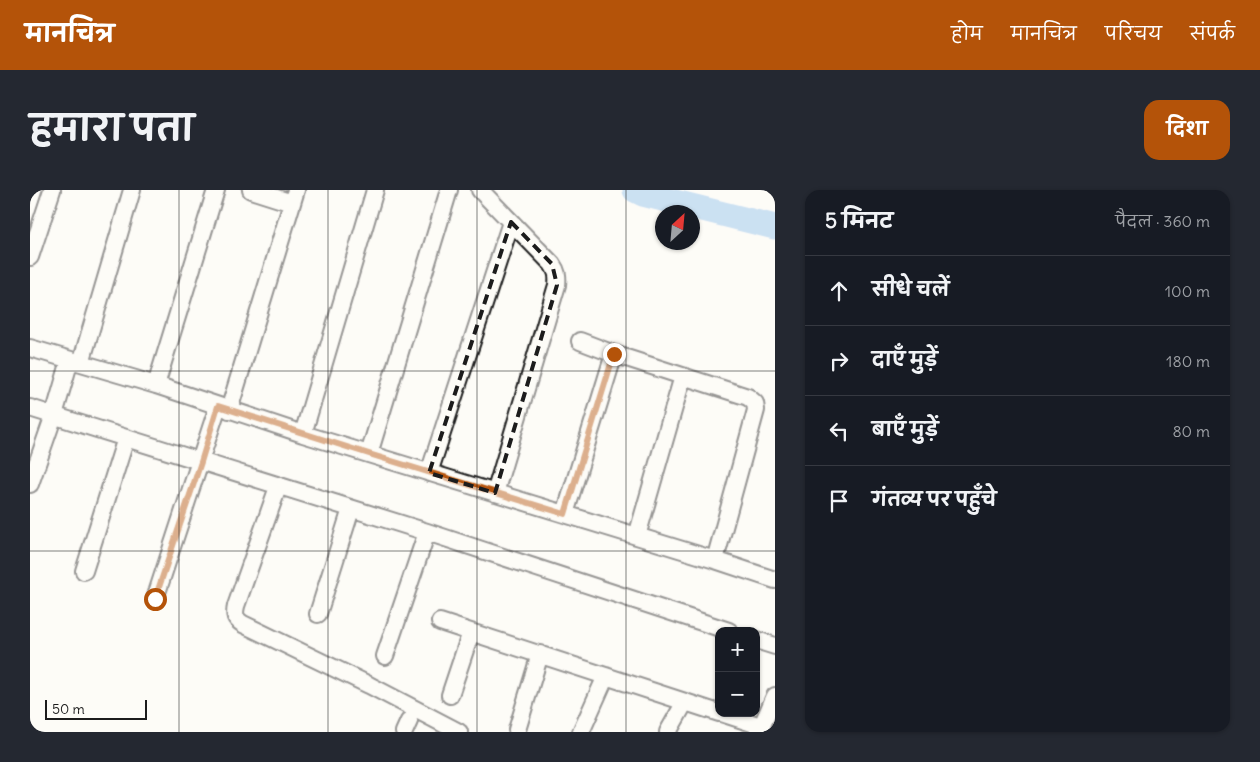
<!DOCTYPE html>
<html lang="hi">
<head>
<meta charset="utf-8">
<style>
	:root { --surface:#171b24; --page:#242831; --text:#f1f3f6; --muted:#9ea1a6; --line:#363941; --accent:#b45309 }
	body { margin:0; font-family:Delius,"Playpen Sans Deva",sans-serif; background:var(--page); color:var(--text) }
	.controls { position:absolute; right:15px; bottom:15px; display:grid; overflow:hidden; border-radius:10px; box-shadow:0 1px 4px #0004 }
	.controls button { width:45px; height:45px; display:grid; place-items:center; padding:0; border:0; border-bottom:1px solid var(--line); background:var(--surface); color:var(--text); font:25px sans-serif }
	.compass { position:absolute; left:625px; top:15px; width:45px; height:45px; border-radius:50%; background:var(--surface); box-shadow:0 1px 4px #0004; rotate:26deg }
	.scale { position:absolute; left:15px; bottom:12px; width:102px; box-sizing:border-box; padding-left:5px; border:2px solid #1c1c1c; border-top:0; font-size:14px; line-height:18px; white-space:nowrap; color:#1c1c1c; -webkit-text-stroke:4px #fdfcf7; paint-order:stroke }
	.stop { position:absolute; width:15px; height:15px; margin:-11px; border:4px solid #b45309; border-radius:50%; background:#fff }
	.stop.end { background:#b45309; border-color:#fff; box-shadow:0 1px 5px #0008 }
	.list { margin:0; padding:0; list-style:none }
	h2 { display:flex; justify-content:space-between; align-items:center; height:65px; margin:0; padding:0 20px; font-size:21px }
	h2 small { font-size:16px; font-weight:400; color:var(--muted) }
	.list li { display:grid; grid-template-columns:32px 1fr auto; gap:15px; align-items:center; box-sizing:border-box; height:70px; padding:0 20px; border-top:1px solid var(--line) }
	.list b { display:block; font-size:19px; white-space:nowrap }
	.list em { font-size:16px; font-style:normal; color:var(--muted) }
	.icon { flex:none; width:28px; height:28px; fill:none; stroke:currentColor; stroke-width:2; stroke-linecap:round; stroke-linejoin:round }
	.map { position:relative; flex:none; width:745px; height:542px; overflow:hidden; border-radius:15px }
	header { display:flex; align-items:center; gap:30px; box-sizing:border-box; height:70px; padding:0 25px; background:var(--accent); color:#fff }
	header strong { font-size:24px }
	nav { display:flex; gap:28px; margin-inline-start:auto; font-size:18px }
	.intro { display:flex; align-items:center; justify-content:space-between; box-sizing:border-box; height:120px; padding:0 30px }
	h1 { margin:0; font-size:35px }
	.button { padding:12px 22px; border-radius:15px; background:var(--accent); color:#fff; font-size:18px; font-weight:700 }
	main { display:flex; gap:30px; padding:0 30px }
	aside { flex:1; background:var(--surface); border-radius:15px; box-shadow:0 1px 4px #0004 }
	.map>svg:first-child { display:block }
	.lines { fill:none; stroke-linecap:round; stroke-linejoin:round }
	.river { stroke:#8fc0eb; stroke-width:25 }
	.minor-casing { stroke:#1c1c1c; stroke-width:20 }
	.minor { stroke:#fdfcf7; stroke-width:16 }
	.route { stroke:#b45309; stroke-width:6 }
	.marked { fill:none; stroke:#1c1c1c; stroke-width:4; stroke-dasharray:10 6; stroke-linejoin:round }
	.grid { fill:none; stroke:#1c1c1c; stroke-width:1; stroke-opacity:0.55 }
</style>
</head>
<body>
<header>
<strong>मानचित्र</strong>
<nav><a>होम</a><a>मानचित्र</a><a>परिचय</a><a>संपर्क</a></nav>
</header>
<div class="intro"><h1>हमारा पता</h1><a class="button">दिशा</a></div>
<main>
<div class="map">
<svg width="745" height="542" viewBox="0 0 745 542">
	<rect width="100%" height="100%" fill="#fdfcf7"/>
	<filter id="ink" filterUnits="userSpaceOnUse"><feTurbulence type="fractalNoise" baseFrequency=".02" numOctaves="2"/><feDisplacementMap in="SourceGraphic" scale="10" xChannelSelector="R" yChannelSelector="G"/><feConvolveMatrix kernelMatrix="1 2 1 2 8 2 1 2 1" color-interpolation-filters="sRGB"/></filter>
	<g filter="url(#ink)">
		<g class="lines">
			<path class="river" d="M605,0L613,4L745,37"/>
			<g class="minor-casing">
				<path id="minor" d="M221,0L262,13
					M450,0L522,74C527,81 528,86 527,95L465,303
					M0,67L22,0
					M550,151L584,164
					M0,158L126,195L273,244L685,370L745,390
					M51,173L102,0
					M126,195L186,0
					M0,218L397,342L699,441
					M199,220L266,0
					M273,244L345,0
					M339,264L419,0
					M399,283L481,32
					M0,294L24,225L40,170
					M248,297L206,416C204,425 205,429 213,434L339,495L429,542
					M535,324L584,164L718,207L725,213L726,220L685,370
					M607,346L653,186
					M54,381L96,248
					M125,409L188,216
					M288,424L321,319
					M410,432L689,523
					M726,450L745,456
					M355,466L397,342
					M420,505L441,442
					M691,523L731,536
					M487,540L510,464
					M374,542L379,531
					M551,542L576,486
					M638,542L655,512
					M729,542L745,506"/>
			</g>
			<use href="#minor" class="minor"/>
		</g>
	</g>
	<g class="lines" filter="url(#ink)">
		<path class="route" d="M125,409L171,272L188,216L339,264L535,324L584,164"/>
	</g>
	<path d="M0 0H745V542H0ZM481,32L522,74L527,95L465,303L399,283Z" fill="#fdfcf7" fill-opacity=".55" fill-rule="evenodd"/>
	<path class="marked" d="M481,32L522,74L527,95L465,303L399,283Z"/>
	<path class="grid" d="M149,0V542M298,0V542M447,0V542M596,0V542M0,181H745M0,361H745"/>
</svg>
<div class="controls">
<button>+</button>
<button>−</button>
</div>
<svg class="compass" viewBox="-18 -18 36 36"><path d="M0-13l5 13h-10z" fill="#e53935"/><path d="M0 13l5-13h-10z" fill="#9ea1a6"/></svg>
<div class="scale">50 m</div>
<div class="stop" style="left:125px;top:409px"></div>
<div class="stop end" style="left:584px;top:164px"></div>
</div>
<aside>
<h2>5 मिनट<small>पैदल · 360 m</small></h2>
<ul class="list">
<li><svg class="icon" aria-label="ahead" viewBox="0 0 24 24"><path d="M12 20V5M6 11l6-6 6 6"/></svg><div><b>सीधे चलें</b></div><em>100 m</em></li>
<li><svg class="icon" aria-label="right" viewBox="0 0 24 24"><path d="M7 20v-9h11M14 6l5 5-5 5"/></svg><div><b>दाएँ मुड़ें</b></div><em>180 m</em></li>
<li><svg class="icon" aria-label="left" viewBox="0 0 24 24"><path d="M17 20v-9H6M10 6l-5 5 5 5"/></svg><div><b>बाएँ मुड़ें</b></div><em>80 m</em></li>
<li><svg class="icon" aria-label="arrive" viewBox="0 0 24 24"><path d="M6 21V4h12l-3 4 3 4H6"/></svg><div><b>गंतव्य पर पहुँचे</b></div></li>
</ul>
</aside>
</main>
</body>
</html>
